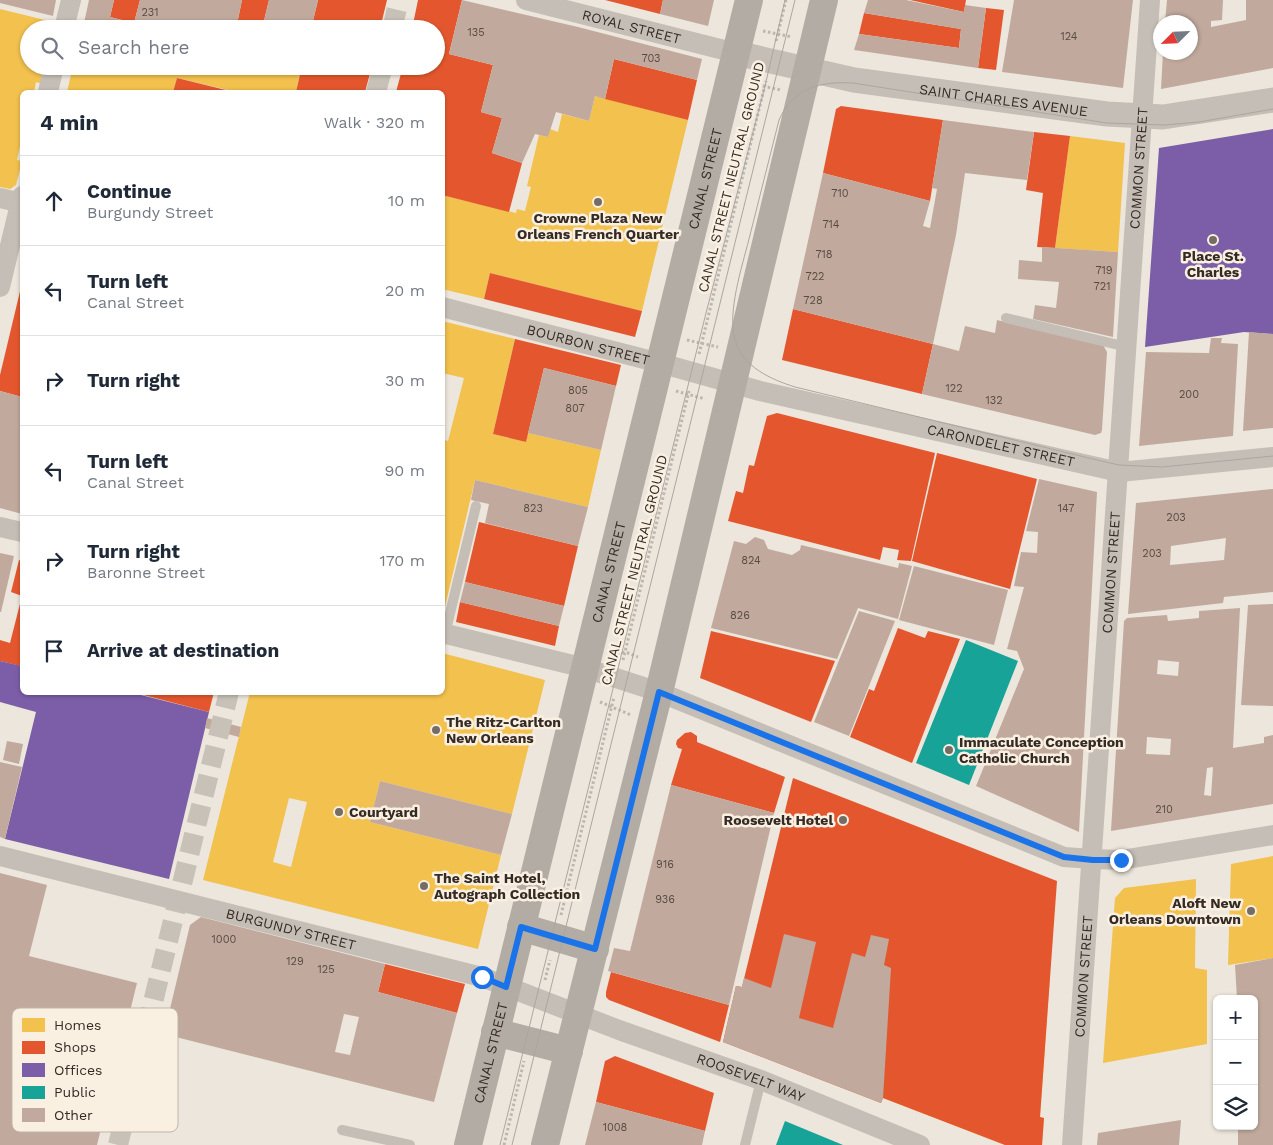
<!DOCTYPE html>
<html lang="en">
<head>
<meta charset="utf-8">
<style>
	:root { --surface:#fff; --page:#f2f2f3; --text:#1f2937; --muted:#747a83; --line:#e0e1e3 }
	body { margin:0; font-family:"Work Sans",sans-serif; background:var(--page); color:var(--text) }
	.controls { position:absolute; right:15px; bottom:15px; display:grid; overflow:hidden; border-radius:8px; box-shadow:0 1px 4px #0004 }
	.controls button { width:45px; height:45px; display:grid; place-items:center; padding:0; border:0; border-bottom:1px solid var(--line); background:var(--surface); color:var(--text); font:25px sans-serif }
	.compass { position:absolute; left:1153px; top:15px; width:45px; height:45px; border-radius:50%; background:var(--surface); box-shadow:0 1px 4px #0004; rotate:246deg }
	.stop { position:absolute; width:15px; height:15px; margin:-11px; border:4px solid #1a73e8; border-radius:50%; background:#fff }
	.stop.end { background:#1a73e8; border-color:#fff; box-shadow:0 1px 5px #0008 }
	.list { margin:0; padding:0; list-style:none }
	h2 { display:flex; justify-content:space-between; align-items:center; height:65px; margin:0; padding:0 20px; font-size:21px }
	h2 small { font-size:16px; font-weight:400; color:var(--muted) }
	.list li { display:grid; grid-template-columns:32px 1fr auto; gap:15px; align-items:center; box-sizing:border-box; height:90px; padding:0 20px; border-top:1px solid var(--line) }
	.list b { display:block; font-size:19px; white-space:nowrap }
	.list p { margin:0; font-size:16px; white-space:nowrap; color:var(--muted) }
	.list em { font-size:16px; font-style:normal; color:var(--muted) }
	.icon { flex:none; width:28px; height:28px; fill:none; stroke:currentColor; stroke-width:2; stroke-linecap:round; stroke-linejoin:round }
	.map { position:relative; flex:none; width:1273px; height:1145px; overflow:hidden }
	.search { position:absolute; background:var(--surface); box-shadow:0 1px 4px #0004; left:20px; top:20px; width:425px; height:55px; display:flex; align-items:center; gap:12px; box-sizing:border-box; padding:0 18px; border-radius:28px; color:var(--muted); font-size:19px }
	.panel { position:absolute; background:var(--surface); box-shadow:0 1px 4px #0004; left:20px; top:90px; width:425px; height:605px; border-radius:8px }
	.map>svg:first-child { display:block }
	.homes { fill:#f2c14e; fill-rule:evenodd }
	.shops { fill:#e4572e }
	.offices { fill:#7b5ea7 }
	.public { fill:#17a398 }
	.building { fill:#c1aa9d; fill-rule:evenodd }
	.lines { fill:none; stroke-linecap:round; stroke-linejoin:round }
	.minor-tunnel { stroke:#c7c1b7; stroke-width:20; stroke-dasharray:20 10; stroke-linecap:butt }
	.path { stroke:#bdb6af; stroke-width:3; stroke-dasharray:2.5 2.5; stroke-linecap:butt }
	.service { stroke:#c5beb6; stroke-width:10 }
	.minor { stroke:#c5beb6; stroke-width:20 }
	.tertiary { stroke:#c5beb6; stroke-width:25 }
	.primary { stroke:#b3aca5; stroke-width:28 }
	.tram { stroke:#aca6a0; stroke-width:1 }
	.route { stroke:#1a73e8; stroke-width:6 }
	.poi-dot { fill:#756c65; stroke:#faf0e2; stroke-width:2 }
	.labels { text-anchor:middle; stroke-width:5; stroke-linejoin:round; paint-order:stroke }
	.number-label { font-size:11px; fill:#584b43 }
	.street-label { font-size:14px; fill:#352b25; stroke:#faf0e2 }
	.poi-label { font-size:14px; font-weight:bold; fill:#352b25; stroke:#faf0e2; text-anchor:start }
	.key { fill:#faf0e2; stroke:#bfb5a9; stroke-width:1 }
	.key-label { font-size:14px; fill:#352b25 }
</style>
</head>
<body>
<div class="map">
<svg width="1273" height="1145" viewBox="0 0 1273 1145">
	<rect width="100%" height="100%" fill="#ece6dc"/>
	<path class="homes" d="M0,9L53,22L52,29H29V66H47L43,84L36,82L34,92H22V137L17,160L22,161L16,185L10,189L0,187Z
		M84,23L105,28V29H82Z
		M73,66H264L300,75L296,92H237L177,78L173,92H67Z
		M595,96L688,120L642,311L490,273L484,299L442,289V195L516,213L517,209L525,211L531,187L527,186L539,135L548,137L550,129L558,132L562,114L589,121Z
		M1070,136L1125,143L1118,252L1055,248Z
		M442,321L515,339L493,434L526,442L528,433L601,450L588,507L475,480L443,615L442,439L448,441L464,378L442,373Z
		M442,653L545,680L512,814L380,781L370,822L501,855L478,949L203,880L250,692H442ZM289,798L307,802L291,867L273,862Z
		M1273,856V958L1228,965L1231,864Z
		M1196,879L1195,968L1207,970V1044L1103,1063L1115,898L1124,888Z
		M992,973L1050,976L1040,1117L1044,1118L1042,1145H1005L883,1098L886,1048L906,1050L985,1080Z"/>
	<path class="shops" d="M114,0H140L134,23L110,17Z
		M242,0H269L262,29H236Z
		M318,0H387L380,29H311Z
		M418,0H462L449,54L493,65L481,112L502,118L492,153L522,163L509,212L442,195V92H396L403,66H436V29H412Z
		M605,0H663L660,14Z
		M910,0H966L964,12Z
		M986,8L1004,10L996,70L978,68Z
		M864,13L961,29L959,48L859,34Z
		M614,59L697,80L688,120L605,99Z
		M302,66H372L365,92H296Z
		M177,78L234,92H173Z
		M841,106L943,120L930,201L823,173L836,109Z
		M1034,132L1070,136L1055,248L1037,247L1043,193L1026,190Z
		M490,273L642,311L635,337L484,299Z
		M22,283V397L0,391V375Z
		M793,309L933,344L922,394L782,360Z
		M515,339L621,365L616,386L544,368L526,442L493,434Z
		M777,413L935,453L911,561L897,560L899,550L883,547L880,560L728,521L736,491L743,493L749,465L754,466L767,416Z
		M937,453L1037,479L1010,589L912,561Z
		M479,522L578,546L564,606L465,582Z
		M19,560L22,561V596L11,592Z
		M22,596V661L21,666L0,661V640L10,643Z
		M460,602L559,626L555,646L456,622Z
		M898,628L925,638L928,631L960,639L912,763L850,737L869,689L874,691Z
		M711,631L835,661L811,722L700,678Z
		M132,692H214L209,712Z
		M691,732L697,736V742L785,777L774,813L671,785L682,749L678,748L676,744L677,740L685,733Z
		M793,778L1057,881L1040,1117L1044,1118L1042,1145H1005L883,1098L881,1103L723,1042L736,986L742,987Z
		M385,964L465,984L457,1013L378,992Z
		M611,972L729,1005L720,1042L609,1000L606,997V992Z
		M615,1056L714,1093L705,1131L596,1102L605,1061Z"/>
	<path class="offices" d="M1273,129V334L1244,332L1145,347L1159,148Z
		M0,661L22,666V692H129L209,712L169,879L5,839L36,712L0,702Z"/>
	<path class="public" d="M966,640L1018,661L969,785L916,763Z
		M785,1121L843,1145H776Z"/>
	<path class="building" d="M0,0H56L53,16L0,3Z
		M89,0H114L110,17L134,23L133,29H108L84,23Z
		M140,0H242L236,29H158L134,23Z
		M269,0H318L311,29H262Z
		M462,0L578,27L702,59L697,80L614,59L605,99L595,96L589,121L556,112L548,137L535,134L522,163L492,153L502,118L481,112L493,65L449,54Z
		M663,0H714L708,26L660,14Z
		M868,0H906L964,12L965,5L986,8L978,68L854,50L859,34L959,48L961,29L864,13Z
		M1014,0H1133L1123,88L1002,72Z
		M1167,0H1223L1222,20L1211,21V27L1246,20V0H1273V68L1161,89L1163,52H1190V22H1165Z
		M267,66H302L300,75Z
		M943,120L1034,132L1027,180L965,173L956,235L933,344L793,309L823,173L930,201L923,226L930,228L937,189L932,188Z
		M1042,247L1118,252L1113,337L1033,319L1035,305L1056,308L1059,282L1018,279L1019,260L1042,262Z
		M997,320L1103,345L1107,352L1102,430L1101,433L1095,435L922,394L933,344L959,351L965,326L995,333Z
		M1249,332L1273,334V428L1243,431Z
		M1211,338H1222L1221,343L1238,344L1233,436L1139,446L1146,352L1209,353Z
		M544,368L616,386L601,450L528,433Z
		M0,391L22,397V514L0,508Z
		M1039,479L1097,492L1079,832L976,786L1024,669L1017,651L1007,649L1024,587L1014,586L1021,552L1037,553L1038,532L1026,531Z
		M475,480L588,507L578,546L485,523L489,504L471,500Z
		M1273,489V592L1224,597L1223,603L1128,614L1136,503ZM1226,538L1224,560L1170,565L1171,546Z
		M755,537L764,540L768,549L792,555L800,550L801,545L898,568L899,563L912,566L898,619L858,608L837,659L711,628L734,541L746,544Z
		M0,553L14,556L1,612H0Z
		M914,566L1008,590L994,645L899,620Z
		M465,582L564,606L559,626L460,602Z
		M1273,604V706L1241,705L1248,605Z
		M1240,608L1233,748L1264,743V737L1273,735V804L1111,831L1124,621L1127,618L1167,615L1168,621L1199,618V611ZM1158,660L1179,662L1178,676L1157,674ZM1147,737L1171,739L1170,755L1146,754ZM1213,767L1211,796L1204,795L1207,768Z
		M859,611L895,621L849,736L814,722Z
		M207,718L241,727L239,737L205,728Z
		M7,741L23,744L19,764L3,760Z
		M0,762L22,767L5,839L0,837Z
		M380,781L512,814L501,855L370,822Z
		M671,785L774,813L729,1005L608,971L614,948L630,951Z
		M0,873L47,885L29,956L137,983L97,1145H0Z
		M201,917L385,964L378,992L457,1013L434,1102L164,1034L190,925ZM344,1014L359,1017L350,1055L335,1052Z
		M784,934L816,942L799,1018L833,1028L852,953L865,957L871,935L889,939L884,965L891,968L883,1098L881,1103L723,1042L736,986L742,987L744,978L771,988Z
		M1273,958V1145H1238V1126H1254V999H1237L1235,965Z
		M596,1102L705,1131L702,1145H585Z
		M1181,1120L1179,1145H1097L1098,1133Z"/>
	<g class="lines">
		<path class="minor-tunnel" d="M392,29L399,0
			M376,92L383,66
			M118,1145L229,692"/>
		<path class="path" d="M763,31L792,37
			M776,41L786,0
			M753,84L781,90
			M687,340L718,347
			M699,354L766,81
			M676,391L705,399
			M612,651L628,653L638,657
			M623,660L689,391
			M600,702L631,715
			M561,915L614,697
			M545,980L550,960
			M504,1145L524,1061"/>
		<path class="service" d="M1006,318L1127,347
			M445,634L476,506
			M342,1130L410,1145
			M745,1145L761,1080"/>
		<g class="minor">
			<path id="s1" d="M526,0L736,53"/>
			<path d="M64,29L71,0"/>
			<path d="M48,92L54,66"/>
			<path d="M0,198L22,203"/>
			<path d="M0,287L22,196"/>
			<path id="s2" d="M442,307L660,363L760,391L1119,472L1273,457"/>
			<path d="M0,527L22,532"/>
			<path d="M442,633L585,668L659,692L1064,857L1093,859L1121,860L1273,835"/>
			<path id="s3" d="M0,856L482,977L619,1030L761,1080L920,1145"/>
			<path id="s4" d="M1072,1145L1150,0"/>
		</g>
		<path class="tertiary" id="s5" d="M736,53L854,80L1107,114L1163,117L1273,100"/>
		<g class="primary">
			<path d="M521,927L595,949"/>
			<path d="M495,1032L569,1051"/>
			<path id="s6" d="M468,1145L749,0"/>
			<path d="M545,1145L659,692L824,0"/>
		</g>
		<path class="tram" d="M1273,109L1199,122L1165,125L1107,123L853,83C820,81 793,88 779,120C769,160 759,199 749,239C742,267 727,312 735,340C743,367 770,379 795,387L1097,460L1119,465L1162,467L1273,456
			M500,1145L706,313L765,86L785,0
			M512,1145L795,0"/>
	</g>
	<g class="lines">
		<path class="route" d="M482,977L506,987L521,927L595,949L659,692L1064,857L1093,860H1121"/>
	</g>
	<g class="poi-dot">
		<circle cx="598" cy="202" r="5"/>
		<circle cx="1213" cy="240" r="5"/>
		<circle cx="436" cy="730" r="5"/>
		<circle cx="949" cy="750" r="5"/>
		<circle cx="339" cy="812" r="5"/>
		<circle cx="843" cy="820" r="5"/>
		<circle cx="424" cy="886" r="5"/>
		<circle cx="1251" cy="911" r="5"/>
	</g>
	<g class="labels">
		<g class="number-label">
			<text x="150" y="16">231</text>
			<text x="476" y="36">135</text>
			<text x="1069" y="40">124</text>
			<text x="651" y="62">703</text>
			<text x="840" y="197">710</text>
			<text x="831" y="228">714</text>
			<text x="824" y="258">718</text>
			<text x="1104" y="274">719</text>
			<text x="815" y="280">722</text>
			<text x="1102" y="290">721</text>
			<text x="813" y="304">728</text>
			<text x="954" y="392">122</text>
			<text x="578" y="394">805</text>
			<text x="1189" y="398">200</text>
			<text x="994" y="404">132</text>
			<text x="575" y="412">807</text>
			<text x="533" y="512">823</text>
			<text x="1066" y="512">147</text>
			<text x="1176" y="521">203</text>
			<text x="1152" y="557">203</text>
			<text x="751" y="564">824</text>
			<text x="740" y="619">826</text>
			<text x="1164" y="813">210</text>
			<text x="665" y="868">916</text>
			<text x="665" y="903">936</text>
			<text x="224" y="943">1000</text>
			<text x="295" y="965">129</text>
			<text x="326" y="973">125</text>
			<text x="615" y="1131">1008</text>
		</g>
		<g class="street-label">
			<text dy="5" stroke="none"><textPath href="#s1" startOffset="109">ROYAL STREET</textPath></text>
			<text dy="5" stroke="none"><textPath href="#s5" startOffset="272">SAINT CHARLES AVENUE</textPath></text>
			<text dy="5" stroke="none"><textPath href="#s4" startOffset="979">COMMON STREET</textPath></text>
			<text transform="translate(731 177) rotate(-76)" y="5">CANAL STREET NEUTRAL GROUND</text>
			<text dy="5" stroke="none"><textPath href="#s6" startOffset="995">CANAL STREET</textPath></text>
			<text dy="5" stroke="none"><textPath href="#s2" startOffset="151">BOURBON STREET</textPath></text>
			<text dy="5" stroke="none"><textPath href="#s2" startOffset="576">CARONDELET STREET</textPath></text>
			<text transform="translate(634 570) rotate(-76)" y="5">CANAL STREET NEUTRAL GROUND</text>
			<text dy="5" stroke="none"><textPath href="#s6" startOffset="590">CANAL STREET</textPath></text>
			<text dy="5" stroke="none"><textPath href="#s4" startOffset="574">COMMON STREET</textPath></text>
			<text dy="5" stroke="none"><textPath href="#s3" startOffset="300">BURGUNDY STREET</textPath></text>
			<text dy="5" stroke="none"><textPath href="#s4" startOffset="169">COMMON STREET</textPath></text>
			<text dy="5" stroke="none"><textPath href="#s6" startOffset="95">CANAL STREET</textPath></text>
			<text dy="5" stroke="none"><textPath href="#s3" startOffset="784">ROOSEVELT WAY</textPath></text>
		</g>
		<g class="poi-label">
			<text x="598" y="223" text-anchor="middle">Crowne Plaza New<tspan x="598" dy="16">Orleans French Quarter</tspan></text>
			<text x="1213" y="261" text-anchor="middle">Place St.<tspan x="1213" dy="16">Charles</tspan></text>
			<text x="446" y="727">The Ritz-Carlton<tspan x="446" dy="16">New Orleans</tspan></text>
			<text x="959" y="747">Immaculate Conception<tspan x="959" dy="16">Catholic Church</tspan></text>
			<text x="349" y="817">Courtyard</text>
			<text x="833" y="825" text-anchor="end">Roosevelt Hotel</text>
			<text x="434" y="883">The Saint Hotel,<tspan x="434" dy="16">Autograph Collection</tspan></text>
			<text x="1241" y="908" text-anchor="end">Aloft New<tspan x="1241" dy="16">Orleans Downtown</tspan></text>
		</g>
	</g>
	<rect x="12" y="1008" width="166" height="124" rx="8" class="key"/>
	<rect x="22" y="1018" width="23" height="14" fill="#f2c14e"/>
	<rect x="22" y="1041" width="23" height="13" fill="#e4572e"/>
	<rect x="22" y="1063" width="23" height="14" fill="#7b5ea7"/>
	<rect x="22" y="1086" width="23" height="13" fill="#17a398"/>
	<rect x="22" y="1108" width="23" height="14" fill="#c1aa9d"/>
	<g class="key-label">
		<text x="54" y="1030">Homes</text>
		<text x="54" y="1052">Shops</text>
		<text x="54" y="1075">Offices</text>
		<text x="54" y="1097">Public</text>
		<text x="54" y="1120">Other</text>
	</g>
</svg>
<div class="controls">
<button>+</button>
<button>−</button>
<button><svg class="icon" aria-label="layers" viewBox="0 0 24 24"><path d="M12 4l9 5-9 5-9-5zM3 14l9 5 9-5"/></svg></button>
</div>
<svg class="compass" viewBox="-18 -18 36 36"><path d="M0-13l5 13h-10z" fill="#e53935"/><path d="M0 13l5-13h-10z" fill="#747a83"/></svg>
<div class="stop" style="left:482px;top:977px"></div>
<div class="stop end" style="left:1121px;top:860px"></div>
<div class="search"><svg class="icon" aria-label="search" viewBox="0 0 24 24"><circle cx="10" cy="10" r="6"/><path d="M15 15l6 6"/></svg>Search here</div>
<section class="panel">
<h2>4 min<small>Walk · 320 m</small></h2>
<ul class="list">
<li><svg class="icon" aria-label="ahead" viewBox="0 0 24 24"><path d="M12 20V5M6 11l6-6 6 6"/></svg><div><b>Continue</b><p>Burgundy Street</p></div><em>10 m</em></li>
<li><svg class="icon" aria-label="left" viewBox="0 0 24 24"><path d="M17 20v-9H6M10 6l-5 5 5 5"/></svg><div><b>Turn left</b><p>Canal Street</p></div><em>20 m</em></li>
<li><svg class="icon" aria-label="right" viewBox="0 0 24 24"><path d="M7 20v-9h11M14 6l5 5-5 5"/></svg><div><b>Turn right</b></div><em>30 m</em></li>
<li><svg class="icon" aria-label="left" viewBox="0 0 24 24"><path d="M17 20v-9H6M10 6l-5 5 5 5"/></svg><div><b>Turn left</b><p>Canal Street</p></div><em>90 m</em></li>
<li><svg class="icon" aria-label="right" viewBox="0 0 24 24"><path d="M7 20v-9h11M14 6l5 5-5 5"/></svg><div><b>Turn right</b><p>Baronne Street</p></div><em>170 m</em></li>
<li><svg class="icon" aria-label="arrive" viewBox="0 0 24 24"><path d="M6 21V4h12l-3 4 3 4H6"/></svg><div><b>Arrive at destination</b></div></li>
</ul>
</section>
</div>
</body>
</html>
